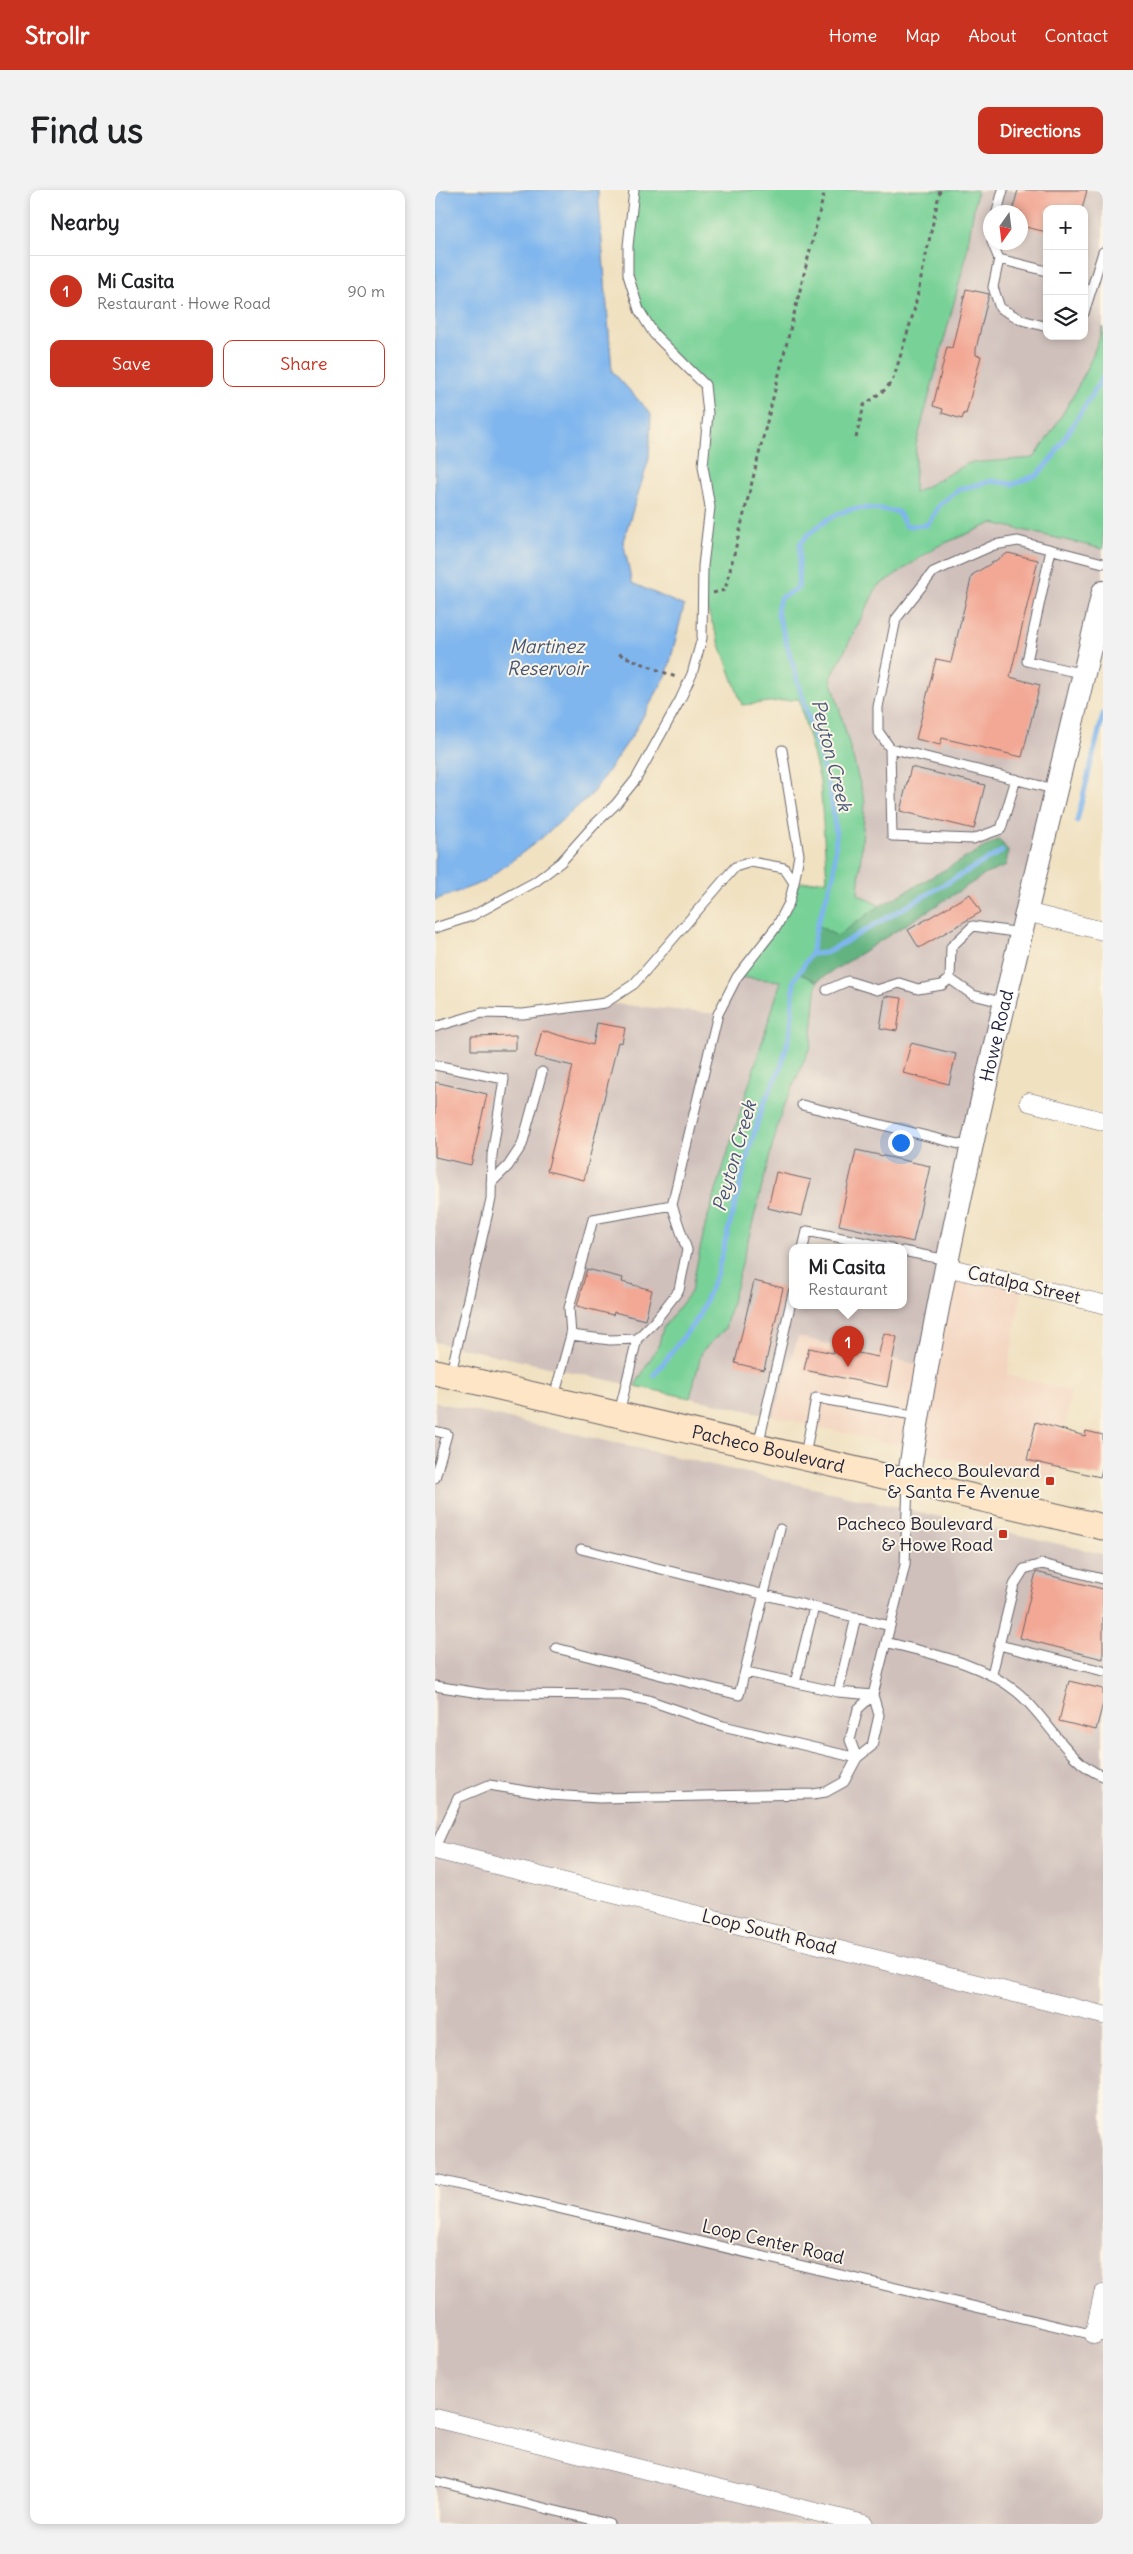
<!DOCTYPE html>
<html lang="en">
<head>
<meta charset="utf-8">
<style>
	:root { --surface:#fff; --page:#f2f2f2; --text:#202124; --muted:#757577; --line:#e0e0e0; --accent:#c8321e }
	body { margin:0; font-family:Delius,sans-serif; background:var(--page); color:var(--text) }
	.controls { position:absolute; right:15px; top:15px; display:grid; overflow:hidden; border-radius:10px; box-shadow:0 2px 8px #0003 }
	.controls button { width:45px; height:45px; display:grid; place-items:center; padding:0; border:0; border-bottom:1px solid var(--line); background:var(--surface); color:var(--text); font:25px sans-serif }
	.compass { position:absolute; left:548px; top:15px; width:45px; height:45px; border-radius:50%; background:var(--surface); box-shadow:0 2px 8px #0003; rotate:194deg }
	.you { position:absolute; left:465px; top:952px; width:18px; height:18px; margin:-12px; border:4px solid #fff; border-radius:50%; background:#1a73e8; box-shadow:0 0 0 8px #1a73e833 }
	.badge { display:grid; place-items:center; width:32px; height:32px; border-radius:50%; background:var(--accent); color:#fff; font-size:16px; font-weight:700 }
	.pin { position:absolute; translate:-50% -41px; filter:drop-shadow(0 1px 2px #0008) }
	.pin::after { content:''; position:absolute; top:26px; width:18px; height:15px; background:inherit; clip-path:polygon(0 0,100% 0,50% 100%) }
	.popup { position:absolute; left:354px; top:1054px; width:118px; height:65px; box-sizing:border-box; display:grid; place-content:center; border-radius:10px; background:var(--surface); filter:drop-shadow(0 1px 4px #0005); font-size:16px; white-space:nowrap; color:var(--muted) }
	.popup b { font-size:19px; color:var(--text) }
	.popup::after { content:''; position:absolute; left:50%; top:100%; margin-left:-10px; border:10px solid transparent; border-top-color:var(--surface) }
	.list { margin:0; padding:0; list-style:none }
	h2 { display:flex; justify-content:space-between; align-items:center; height:65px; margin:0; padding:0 20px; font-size:21px }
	h2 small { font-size:16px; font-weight:400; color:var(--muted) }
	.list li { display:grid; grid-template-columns:32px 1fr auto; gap:15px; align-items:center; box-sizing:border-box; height:70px; padding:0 20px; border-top:1px solid var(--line) }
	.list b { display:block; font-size:19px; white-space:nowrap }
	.list p { margin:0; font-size:16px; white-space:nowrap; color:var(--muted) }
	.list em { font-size:16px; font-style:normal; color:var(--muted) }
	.actions { display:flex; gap:10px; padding:15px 20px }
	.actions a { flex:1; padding:11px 0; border:1px solid var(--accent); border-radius:10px; text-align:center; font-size:18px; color:var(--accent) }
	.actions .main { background:var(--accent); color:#fff }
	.icon { flex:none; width:28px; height:28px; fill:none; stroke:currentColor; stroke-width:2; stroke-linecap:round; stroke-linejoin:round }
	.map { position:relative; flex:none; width:668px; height:2334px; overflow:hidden; border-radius:10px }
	header { display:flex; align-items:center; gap:30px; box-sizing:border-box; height:70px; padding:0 25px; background:var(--accent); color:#fff }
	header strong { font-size:24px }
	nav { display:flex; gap:28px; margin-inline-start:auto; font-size:18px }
	.intro { display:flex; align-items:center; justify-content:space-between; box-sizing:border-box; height:120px; padding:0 30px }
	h1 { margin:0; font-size:35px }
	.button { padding:12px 22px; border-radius:10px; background:var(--accent); color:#fff; font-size:18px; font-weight:700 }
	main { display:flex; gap:30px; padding:0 30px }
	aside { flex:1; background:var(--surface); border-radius:10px; box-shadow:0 2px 8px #0003 }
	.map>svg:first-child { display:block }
	.built { fill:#f3d4bf }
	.industrial { fill:#cfc0bb; fill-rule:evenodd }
	.green { fill:#78d197; stroke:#4d7a69 }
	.forest { fill:#62b380; stroke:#426a5e }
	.water { fill:#7fb6ee; stroke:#506c94 }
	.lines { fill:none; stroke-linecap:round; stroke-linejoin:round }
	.stream { stroke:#7fb6ee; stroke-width:5 }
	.building { fill:#f2a895 }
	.service-casing { stroke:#6a656a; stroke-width:11 }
	.minor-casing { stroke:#6a656a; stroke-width:19 }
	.tertiary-casing { stroke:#6a656a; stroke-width:24 }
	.secondary-casing { stroke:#6a656a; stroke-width:27 }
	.path { stroke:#6a656a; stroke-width:3; stroke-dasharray:4 4; stroke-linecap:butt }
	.service { stroke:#fff; stroke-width:9 }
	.minor { stroke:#fff; stroke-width:18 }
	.tertiary { stroke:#fff; stroke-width:22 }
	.secondary { stroke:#fde5c5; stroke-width:25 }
	.poi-dot { fill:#c8321e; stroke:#fcf5e5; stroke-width:2 }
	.labels { text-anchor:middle; stroke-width:4; stroke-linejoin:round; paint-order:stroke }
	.street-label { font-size:18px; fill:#22223b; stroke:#fcf5e5 }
	.poi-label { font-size:18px; fill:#22223b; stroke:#fcf5e5; text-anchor:end }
	.water-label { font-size:19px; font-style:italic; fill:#43567a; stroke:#fcf5e5 }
</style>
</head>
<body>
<header>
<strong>Strollr</strong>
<nav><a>Home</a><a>Map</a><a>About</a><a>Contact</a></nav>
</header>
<div class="intro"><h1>Find us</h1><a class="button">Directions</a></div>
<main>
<aside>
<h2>Nearby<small></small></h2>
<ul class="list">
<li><span class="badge">1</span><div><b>Mi Casita</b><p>Restaurant · Howe Road</p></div><em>90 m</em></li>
</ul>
<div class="actions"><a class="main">Save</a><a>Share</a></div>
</aside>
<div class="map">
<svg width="668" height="2334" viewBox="0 0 668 2334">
	<rect width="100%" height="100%" fill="#fcf5e5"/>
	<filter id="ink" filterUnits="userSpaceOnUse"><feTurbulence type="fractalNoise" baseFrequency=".02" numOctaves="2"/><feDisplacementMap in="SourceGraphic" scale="10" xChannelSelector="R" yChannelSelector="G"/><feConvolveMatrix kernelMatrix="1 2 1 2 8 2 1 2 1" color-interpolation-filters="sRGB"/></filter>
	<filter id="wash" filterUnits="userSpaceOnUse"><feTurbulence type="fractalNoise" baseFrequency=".0096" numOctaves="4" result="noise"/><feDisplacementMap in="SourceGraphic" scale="20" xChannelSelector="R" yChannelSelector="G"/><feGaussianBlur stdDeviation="1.12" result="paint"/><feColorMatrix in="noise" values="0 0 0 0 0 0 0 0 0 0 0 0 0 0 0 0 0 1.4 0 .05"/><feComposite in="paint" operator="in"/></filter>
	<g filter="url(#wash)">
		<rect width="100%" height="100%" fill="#f0e1c1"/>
		<path class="built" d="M511,1077L588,1095L572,1185L636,1201L620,1293L338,1226L362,1147L493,1177Z"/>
		<path class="industrial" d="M542,0H668V137L657,170L632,219L599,268L534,273L479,303L481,255L530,71ZM612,19H649V146H612ZM556,22H586V52H556Z
			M558,333L668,359V402L493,1177L363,1147L338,1226L255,1208L267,1161L290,1139L346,923L376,855L382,791L551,684L571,676L564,649L445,716L423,704L430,612L396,488L442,397L501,357ZM358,1058H468V1116H358Z
			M302,787L346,791L270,1036L256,1103L228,1138L224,1154L200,1196L0,1152V837L47,823L170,813L282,824Z
			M0,1212L668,1364V2334H0Z"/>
		<path class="green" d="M199,0H542L530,71L481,255L479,303L534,273L599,268C628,226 652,186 668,137V359L558,333L501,357L442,397L396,488L430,612L423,704L445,716L402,747L382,735L376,764L363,783L382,791L376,855L346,923L290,1139L267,1161L255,1208L200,1196L224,1154L228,1138L256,1102L270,1036L346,791L302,787L342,736L359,693L392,690L385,591L364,509L307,515L267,405L275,317L268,276L270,195L219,144L193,85Z"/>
		<path class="forest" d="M564,649L573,661L571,676L551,684L382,791L363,783L376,764L382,735L402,746L445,716Z"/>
		<path class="water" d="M0,0H163L177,181L216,224L214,269L188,351L197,393L249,416L232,484L197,546L156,605L104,650L49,692L0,710Z"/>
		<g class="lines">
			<path class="stream" d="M642,631L668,524
				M376,764L391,763L567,661
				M219,1185L263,1128L282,1083L315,957L327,917L346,877L356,840L359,790L376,764L382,735L399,685L401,645L395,600L342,421L345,408L363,398L365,353C399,320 416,312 463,322L471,336L492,335L505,314L525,299L557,291L578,294L602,285L618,267L668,187"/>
		</g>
		<g id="blocks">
			<path class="building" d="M583,0H652L647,19H612V42L586,36V22H577Z
				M531,99L554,104L541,159V165L546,166L531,224L529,223L527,229L507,223L508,219L498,216L512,157L517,158Z
				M573,363L603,370L575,487L605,495L587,567L507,548L505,555L481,549L501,469L516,472L537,385Z
				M476,577L550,595L539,639L465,621Z
				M535,704L546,722L484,758L473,740Z
				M450,806L467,808L462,841L445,838Z
				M162,833L190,838L187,853L183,852L149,990L112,981L138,876L100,867L107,840L158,855Z
				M81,845V860H36V846Z
				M476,853L521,864L514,894L468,883Z
				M0,892L52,904L36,975L0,967Z
				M421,960L495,976L478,1052L404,1035Z
				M341,982L376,990L367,1026L333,1018Z
				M152,1079L188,1088L187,1092L217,1100L210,1130L179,1122L178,1125L142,1116Z
				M319,1091L348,1098L329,1180L300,1173Z
				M449,1143L462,1147L452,1197L369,1180L374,1158L398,1163L399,1158L443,1167Z
				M601,1232L650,1246L651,1241L668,1245V1275L665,1287L592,1270Z
				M601,1382L668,1399V1469L585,1448Z
				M634,1491L668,1499V1513L661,1540L624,1531Z"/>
		</g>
	</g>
	<g filter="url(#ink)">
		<use href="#blocks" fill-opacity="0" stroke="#6a656a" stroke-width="1"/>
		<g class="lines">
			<g class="service-casing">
				<path id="service" d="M562,22L568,0
					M557,52L564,69L558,97L565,118L587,130L612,137
					M564,69L612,81
					M649,123L668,62
					M616,360L592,471L649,484
					M455,558L457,646L538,649L566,639L581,589
					M347,560L364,665L359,693
					M622,600L455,558L443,541V517L461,429L498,382L559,355L583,351L668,373
					M0,738L37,726L100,692L126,672L159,635L181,614L201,589L245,510L257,484L267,448L268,376L275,317L268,276L273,224L270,195L219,144L204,120L193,85V56L199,0
					M392,800L413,791L442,800L464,793L483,799L507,795L515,789
					M570,813L538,805L515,789L516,757L538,736L586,743
					M0,837L47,823L88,824L170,813L199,794L300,677L316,672L349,678L359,693L354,713L342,736L302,787L283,824L237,1015L252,1060L244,1100L220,1131L202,1149L184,1223
					M0,875L69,889L57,965L56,1009L16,1183
					M367,915L536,957
					M56,993L73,976L87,955L107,882
					M368,1058L372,1041L456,1058
					M468,1061L512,1070
					M136,1145L175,1150L202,1149
					M119,1207L136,1145L134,1118L158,1029L237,1015
					M0,1241L12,1244L0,1288
					M323,1256L358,1103
					M370,1265L381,1208L483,1226
					M146,1359L455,1436
					M451,1452C495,1464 545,1472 582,1502C611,1525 632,1573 668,1586
					M564,1455L668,1481
					M121,1458L304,1505L345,1339
					M311,1482L403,1502L438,1505
					M557,1484L579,1395L589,1379L607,1374L668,1389
					M360,1493L379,1417
					M0,1496L51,1504L188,1505L213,1510L288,1536L422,1568
					M403,1502L421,1427
					M422,1568L415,1550L423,1519L438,1505
					M0,1657L23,1608L54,1595L115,1605L164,1608L378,1604L391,1602L409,1592L422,1568L437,1556L444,1525L438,1505L470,1375L473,1293
					M0,1989L668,2147
					M0,2291L174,2334"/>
			</g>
			<g class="minor-casing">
				<path id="minor" d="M591,722L668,741
					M594,912L668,931
					M511,1077L668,1114
					M0,1660L668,1825
					M659,2145L668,2104
					M0,2228L429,2334"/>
			</g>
			<g class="tertiary-casing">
				<g id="tertiary">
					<path id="s1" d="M473,1292C518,992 600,698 668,402"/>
				</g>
			</g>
			<g class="secondary-casing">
				<g id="secondary">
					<path id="s2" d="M0,1182L668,1337"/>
				</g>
			</g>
			<path class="path" d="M421,248L429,215L451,199L459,187L479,121L505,0
				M278,403L290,400L390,0
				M184,464L243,488"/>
			<use href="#service" class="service"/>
			<use href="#minor" class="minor"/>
			<use href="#tertiary" class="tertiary"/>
			<use href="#secondary" class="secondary"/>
		</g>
	</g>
	<g class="poi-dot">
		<rect x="610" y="1286" width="10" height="10" rx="2.5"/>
		<rect x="563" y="1339" width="10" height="10" rx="2.5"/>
	</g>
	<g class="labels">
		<g class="street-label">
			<text dy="6" stroke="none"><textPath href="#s1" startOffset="455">Howe Road</textPath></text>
			<text transform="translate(589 1095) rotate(13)" y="6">Catalpa Street</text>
			<text dy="6" stroke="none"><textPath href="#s2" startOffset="342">Pacheco Boulevard</textPath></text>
			<text transform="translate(334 1742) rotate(14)" y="6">Loop South Road</text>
			<text transform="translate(338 2052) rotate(13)" y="6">Loop Center Road</text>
		</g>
		<g class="poi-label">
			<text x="605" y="1287">Pacheco Boulevard<tspan x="605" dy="21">&amp; Santa Fe Avenue</tspan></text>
			<text x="558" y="1340">Pacheco Boulevard<tspan x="558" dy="21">&amp; Howe Road</tspan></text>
		</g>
		<g class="water-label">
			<text x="112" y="463">Martinez<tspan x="112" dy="22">Reservoir</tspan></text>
			<text transform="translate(397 565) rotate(76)" y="7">Peyton Creek</text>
			<text transform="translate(299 966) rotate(-74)" y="7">Peyton Creek</text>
		</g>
	</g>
</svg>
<div class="controls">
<button>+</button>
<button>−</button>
<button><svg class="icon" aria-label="layers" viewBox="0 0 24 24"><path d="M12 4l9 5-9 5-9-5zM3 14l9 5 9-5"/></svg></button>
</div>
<svg class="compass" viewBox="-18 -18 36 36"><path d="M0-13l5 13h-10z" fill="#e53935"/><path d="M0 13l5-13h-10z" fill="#757577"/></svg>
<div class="you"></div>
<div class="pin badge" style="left:413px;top:1177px">1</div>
<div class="popup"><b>Mi Casita</b>Restaurant</div>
</div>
</main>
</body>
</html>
